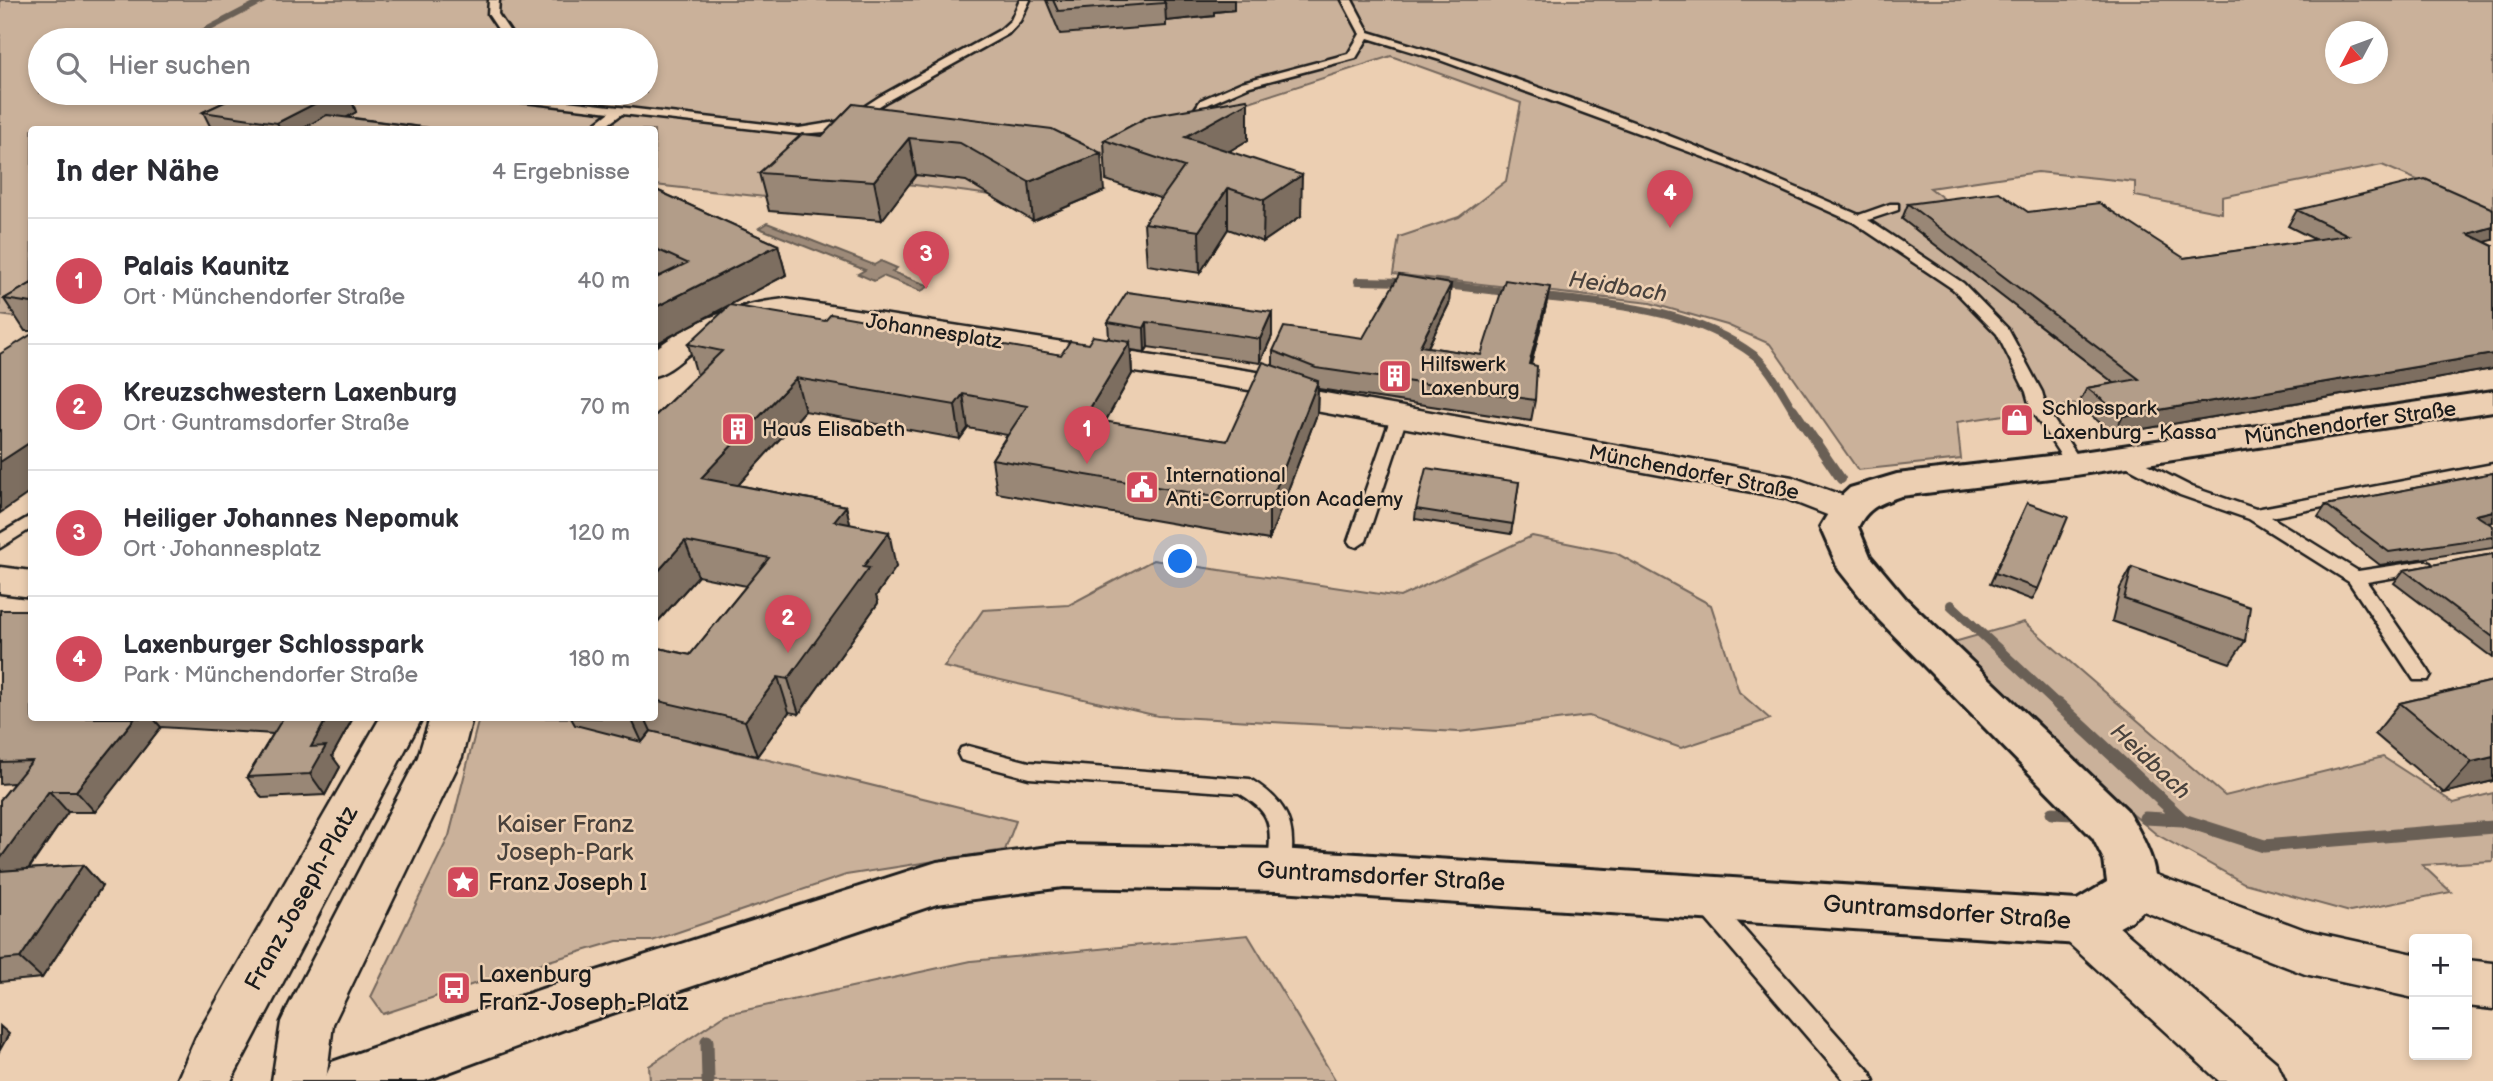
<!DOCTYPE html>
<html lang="de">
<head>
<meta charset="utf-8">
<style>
	:root { --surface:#fff; --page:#f7f7f7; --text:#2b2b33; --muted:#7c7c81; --line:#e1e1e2; --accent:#d1495b }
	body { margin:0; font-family:"Balsamiq Sans",sans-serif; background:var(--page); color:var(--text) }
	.controls { position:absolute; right:21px; bottom:21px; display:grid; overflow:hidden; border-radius:7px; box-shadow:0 4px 10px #0003 }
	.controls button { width:63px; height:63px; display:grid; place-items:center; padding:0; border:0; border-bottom:2px solid var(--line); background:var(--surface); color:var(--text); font:35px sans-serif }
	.compass { position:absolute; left:2325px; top:21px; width:63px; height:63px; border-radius:50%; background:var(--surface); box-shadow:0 4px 10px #0003; rotate:229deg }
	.you { position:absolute; left:1181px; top:562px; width:24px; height:24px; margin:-18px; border:5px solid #fff; border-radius:50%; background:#1a73e8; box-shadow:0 0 0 10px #1a73e833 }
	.badge { display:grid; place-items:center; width:46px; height:46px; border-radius:50%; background:var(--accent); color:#fff; font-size:23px; font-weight:700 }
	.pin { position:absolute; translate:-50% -58px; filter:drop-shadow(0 2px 4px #0008) }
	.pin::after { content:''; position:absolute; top:37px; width:24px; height:21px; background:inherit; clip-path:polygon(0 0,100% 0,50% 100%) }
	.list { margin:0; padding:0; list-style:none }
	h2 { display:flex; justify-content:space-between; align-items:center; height:91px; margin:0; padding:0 28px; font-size:30px }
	h2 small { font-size:23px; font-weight:400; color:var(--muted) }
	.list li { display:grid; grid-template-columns:46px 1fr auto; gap:21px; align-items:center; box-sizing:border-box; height:126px; padding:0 28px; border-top:2px solid var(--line) }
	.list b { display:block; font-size:26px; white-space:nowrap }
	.list p { margin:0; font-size:23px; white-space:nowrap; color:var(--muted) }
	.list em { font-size:23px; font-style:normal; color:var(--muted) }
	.icon { flex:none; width:38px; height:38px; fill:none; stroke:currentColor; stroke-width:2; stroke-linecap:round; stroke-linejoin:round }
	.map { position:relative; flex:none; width:2493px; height:1081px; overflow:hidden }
	.search { position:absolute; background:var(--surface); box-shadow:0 4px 10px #0003; left:28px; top:28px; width:630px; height:77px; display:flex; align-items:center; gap:18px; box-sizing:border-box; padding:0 24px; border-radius:38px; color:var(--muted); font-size:26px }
	.panel { position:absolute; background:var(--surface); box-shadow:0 4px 10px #0003; left:28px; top:126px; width:630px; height:595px; border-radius:7px }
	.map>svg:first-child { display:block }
	.green { fill:#cab19a; stroke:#73665b; stroke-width:2; fill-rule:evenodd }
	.water { fill:#9d8a79; stroke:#695e54; stroke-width:2 }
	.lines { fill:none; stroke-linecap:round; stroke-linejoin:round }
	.stream-far3 { stroke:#695e54; stroke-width:6 }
	.stream-far2 { stroke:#695e54; stroke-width:8 }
	.stream-far1 { stroke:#695e54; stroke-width:10 }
	.stream { stroke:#695e54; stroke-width:13 }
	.service-casing { stroke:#1c1c1c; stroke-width:5 }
	.minor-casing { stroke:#1c1c1c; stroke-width:5 }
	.secondary-casing { stroke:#1c1c1c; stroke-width:6 }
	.service { fill:#eccfb2; fill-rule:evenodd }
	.minor { fill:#eccfb2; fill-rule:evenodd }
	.secondary { fill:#eccfb2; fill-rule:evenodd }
	.wall { fill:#998776; stroke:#1c1c1c; stroke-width:2 }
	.shaded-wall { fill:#7d6e60; stroke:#1c1c1c; stroke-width:2 }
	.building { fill:#b29d89; stroke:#1c1c1c; stroke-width:2 }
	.labels { text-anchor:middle; stroke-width:5; stroke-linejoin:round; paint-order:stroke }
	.street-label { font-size:21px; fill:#1c1c1c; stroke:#eccfb2 }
	.poi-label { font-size:21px; fill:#1c1c1c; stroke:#eccfb2; text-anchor:start }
	.water-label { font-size:23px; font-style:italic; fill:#49423d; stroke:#eccfb2 }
	.near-park-label { font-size:24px; fill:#48413c; stroke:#eccfb2 }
	.near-street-label { font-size:24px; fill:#1c1c1c; stroke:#eccfb2 }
	.near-poi-label { font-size:24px; fill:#1c1c1c; stroke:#eccfb2; text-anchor:start }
</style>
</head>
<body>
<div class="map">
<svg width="2493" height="1081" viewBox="0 0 2493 1081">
	<rect width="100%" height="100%" fill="#eccfb2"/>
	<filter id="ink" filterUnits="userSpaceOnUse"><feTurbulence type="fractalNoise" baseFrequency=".0143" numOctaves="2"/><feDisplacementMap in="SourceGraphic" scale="14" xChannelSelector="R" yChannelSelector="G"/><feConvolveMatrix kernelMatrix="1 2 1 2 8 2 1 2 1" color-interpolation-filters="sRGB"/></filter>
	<g filter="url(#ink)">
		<path class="green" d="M0,0H2493V212L2382,165L2222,197V213L2135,196V182L2038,172L1930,188L1961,212L1903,220L2131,396L1957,422L1961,459L1858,470L1770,344L1727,325L1650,303L1393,274L1399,237L1459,217L1506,181L1521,103L1391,56L1249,102L1173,120L1069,173L860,140L802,201L655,185L654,130H32L31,319L0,315ZM2336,32H2378V74H2336ZM40,40H646V93H40Z
			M957,170L991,195L861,178L920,175L949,179Z
			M1532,536L1616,553L1711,605L1739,692L1770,719L1681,748L1589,716L1459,732L1158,716L944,667L983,610L1069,605L1153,560L1400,597Z
			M2024,622L2225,796L2383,757L2454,803L2493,793V861L2422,865L2451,892L2350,912L2244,883L2156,834L2118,802L1954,642Z
			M479,718H582L642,741L651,731L1016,821L1005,850L846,875L652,941H617L498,976L383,1014L371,997L449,836Z
			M1248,935L1336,1081H650L649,1066L726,1014L746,1010L971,961Z"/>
		<path class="water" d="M767,223L874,265L881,261L897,268L892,272L930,286L921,291L883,276L874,281L858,274L865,270L759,228Z"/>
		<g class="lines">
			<path class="stream-far3" d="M187,40L264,0"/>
			<path class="stream-far2" d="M1358,281L1407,282
				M1437,284L1515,293
				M1535,296C1611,305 1689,307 1754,355C1770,367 1783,394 1794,411"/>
			<path class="stream-far1" d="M1793,409L1841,479
				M1951,605L2059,706"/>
			<path class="stream" d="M2058,704L2183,820L2264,846L2493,827
				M2052,813L2074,814
				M2145,818L2183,820
				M707,1041L708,1081"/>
			<g class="service-casing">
				<path id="service" d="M489,0H499L498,14L512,35L509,40H499L502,35L488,14Z
					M1020,0H1030L1020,21L1008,34L887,101L850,125L825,132L799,134L622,114L600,130H587L610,112L472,96L467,93H498L799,128L842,121L879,97L1000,30L1011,20Z
					M1342,0H1352L1369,32C1536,82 1699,144 1859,215L1890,204H1898V210L1868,220L1963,283L2008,329L2042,392L2047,410L2083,464L2081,468H2069L2031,410L2026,392L1997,334L1953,289L1853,222L1728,166L1440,60L1368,38L1356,58L1250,86L1209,104L1193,128H1185L1183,126L1201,100L1242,82L1348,54L1360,34Z
					M1399,412L1407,417L1366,541L1357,547L1351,545L1348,541L1391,417Z
					M2123,452L2192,487L2256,509L2493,464V474L2271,517L2358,571L2424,561L2430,563L2433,567L2430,571L2367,582L2428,670L2431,675L2428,680H2414L2349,582L2249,519L2180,495L2117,461L2115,457L2117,453Z
					M32,515V528L0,548V534Z
					M968,746L1029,762L1250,779C1279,797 1294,815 1292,850C1291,859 1291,868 1287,877L1279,879L1271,877C1267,869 1269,863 1269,854C1272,821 1268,811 1239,793L1029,778L961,760L958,754L961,748Z
					M1707,894L1715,897L1870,1072L1874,1081H1845L1699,911L1696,904L1699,897Z"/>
			</g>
			<g class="minor-casing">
				<path id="minor" d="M785,299L1276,375L1314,391L1792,477L1861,502L1866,510L1861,518L1848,521L1835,518L1784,498L1305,409L1268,393L785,317C752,320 724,331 696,349C682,358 671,372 654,376V350C692,320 737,304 785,299Z
					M0,567L32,571V597L0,593Z
					M380,718H422L231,1081H177L196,1037Z
					M430,718H472L462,757L333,1024L326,1081H272L281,1022L289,1005L418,757Z
					M2132,866L2305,930L2414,954V998L2305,974L2115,900L2108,886L2115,872Z
					M2079,901L2096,907L2277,1063L2285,1081H2219L2062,937L2055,922L2062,907Z
					M2467,960L2493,963V1009L2467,1006Z"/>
			</g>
			<g class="secondary-casing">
				<path id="secondary" d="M2493,391V411L2075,475L1901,496C1881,503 1868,507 1858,527L1870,556L1906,599L2127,810C2174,889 2166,913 2079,944L1279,891L1063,887L937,904L562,1030L425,1081H324L332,1062L562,982L937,862L1063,845L1279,849L2077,900L2107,882L2104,860L2093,838L1878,619L1839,570L1820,527L1835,502L1850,488L1897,474L2075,453Z"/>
			</g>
			<use href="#service" class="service"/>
			<use href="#minor" class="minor"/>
			<use href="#secondary" class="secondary"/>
		</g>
		<path class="wall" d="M1046,0H1234V10L1214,12V16L1166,21V26L1060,34Z
			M244,93H373L353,104L356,112L347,117L444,130H212L203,112Z
			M1248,102V140L1229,151L1301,216L1263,242L1228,229L1200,273L1147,265L1144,223L1162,199L1106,180L1104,140Z
			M853,104L1104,191L1033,221L966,181L916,175L882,220L769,211L759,173L822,136Z
			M654,189L778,245L786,275L654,345V279L660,276L654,273Z
			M1908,204L2184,258L2316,240L2288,226L2297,210L2485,242L2493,246V369L2114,434L2078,405L2087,388L2114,383L1902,219Z
			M32,283V331H25L4,299Z
			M1449,304L1428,347L1481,355L1546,306L1531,365L1535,400L1531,421L1318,389L1317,414L1269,540L997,493L992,459L1007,435L968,428L960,439L805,411L738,485L846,506L850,524L896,567L876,596L878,603L799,714L789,712L757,756L651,731L642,742L575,725L571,718H654V647L690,655L746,586L698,576L654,626V417L697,375L688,344L825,321L1061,355L1088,344L1109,338L1108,322L1272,312V336L1260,363L1148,347L1145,352L1131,350L1132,374L1105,422L1227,441L1273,365V351L1363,338Z
			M2493,473V522L2488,523L2493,526V548L2380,565L2318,517L2326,505Z
			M1519,482L1511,534L1415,519L1416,509Z
			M2027,503L2038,589L2032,600L1990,584Z
			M2493,554V658L2394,583L2404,570Z
			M2132,567L2245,641L2230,663L2112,621L2120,588Z
			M0,610L32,718H353L332,756L340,767L325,795L262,798L247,777L273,734L161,727L95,812H68L29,869L83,865L102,886L42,978L0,982V800L14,783L0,784Z
			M2493,681V781L2444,793L2375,734L2400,703Z"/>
		<path class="shaded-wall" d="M1162,0H1234V10L1214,12V16L1166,21L1165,3Z
			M334,93H373L353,104L356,112L324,130H281L277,123Z
			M1248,102V140L1187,176L1185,137Z
			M909,138L916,175L882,220L874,181Z
			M1101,153L1104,191L1033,221L1029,182Z
			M1302,175L1301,216L1263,242L1264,200Z
			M1228,188V229L1200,273L1199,231Z
			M2493,227V240L2458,249L2468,234Z
			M778,245L786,275L654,345V308Z
			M1451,284L1449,304L1418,367L1420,346Z
			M1550,287L1546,306L1525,385L1529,364Z
			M1272,312V336L1260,363V339Z
			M1147,322L1148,347L1145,352L1144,328Z
			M1130,342L1132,374L1088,452L1084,418Z
			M2493,354V369L2114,434L2123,416Z
			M796,378L805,411L713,513L701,478Z
			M1318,381L1317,414L1269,540V506Z
			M963,394L968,428L960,439L955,405Z
			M32,441V491L0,513V462Z
			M846,506L854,541L834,521Z
			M2493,511V522L2467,527L2476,515Z
			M889,532L896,567L876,596L878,603L799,714L788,679L863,567Z
			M685,541L698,576L654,626V576Z
			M778,677L789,712L757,756L745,721Z
			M135,718H153L161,727L95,812L76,791Z
			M327,718H353L332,756L340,767L325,795L310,774L311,747Z
			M631,718H645L651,731L642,742Z
			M2493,757V781L2444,793L2472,762Z
			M49,791L68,812L12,892L0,880V859Z
			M83,865L102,886L42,978L20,958Z
			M0,1026L9,1034L0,1050Z"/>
		<path class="building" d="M1053,0H1163L1165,3L1058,11Z
			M244,93H336L277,123L203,112Z
			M1247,99L1248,102L1185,137L1302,175L1264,200L1228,188L1199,231L1144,223L1184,167L1104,140L1149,116Z
			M853,104L1052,129L1101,153L1029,182L960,143L909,138L874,181L759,173L802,134L822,136Z
			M327,115L444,130H300Z
			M2425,179L2493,209V227L2468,234L2493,246V354L2123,416L2087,388L2139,379L1908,204L1999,192L2028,212L2099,203L2184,258L2348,235L2297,210Z
			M654,189L778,245L654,308V279L687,263L654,248Z
			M1399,275L1451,284L1420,346L1481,355L1505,280L1550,287L1529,364L1537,366L1535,400L1316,368L1273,351L1284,327L1363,338Z
			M32,283V303L4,299Z
			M1127,292L1272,312L1260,339L1147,322L1144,328L1108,322Z
			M730,305L825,321L831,314L1061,355L1070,341L1088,344L1093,336L1130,342L1084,418L1227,441L1263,362L1318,381L1269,506L992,459L1027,406L963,394L955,405L796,378L701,478L846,506L834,521L889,532L863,567L869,568L788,679L778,677L745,721L654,700V647L690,655L769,558L685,541L654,576V417L722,351L688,344Z
			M32,334V441L0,462V354Z
			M1426,468L1519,482L1513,524L1416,509Z
			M2493,473V511L2476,515L2493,526V537L2389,552L2326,505Z
			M2027,503L2068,517L2038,589L1995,573Z
			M2493,554V637L2404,570Z
			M2132,567L2250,607L2245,641L2124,599Z
			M0,610H32V718H135L76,791H49L0,859V800L32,761L0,762Z
			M2493,681V757L2472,762L2400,703Z
			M283,718H327L311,747L326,746L310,774L247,777Z
			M83,865L20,958L0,960V871Z"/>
	</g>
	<defs>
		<g id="building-square" transform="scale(1.75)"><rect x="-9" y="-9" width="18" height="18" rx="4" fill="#d1495b" stroke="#eccfb2"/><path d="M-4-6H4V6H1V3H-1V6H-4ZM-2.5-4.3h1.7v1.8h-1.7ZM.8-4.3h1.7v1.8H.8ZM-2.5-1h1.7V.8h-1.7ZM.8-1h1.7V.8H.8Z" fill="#fff"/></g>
		<g id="shop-square" transform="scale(1.75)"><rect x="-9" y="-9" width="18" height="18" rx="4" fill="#d1495b" stroke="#eccfb2"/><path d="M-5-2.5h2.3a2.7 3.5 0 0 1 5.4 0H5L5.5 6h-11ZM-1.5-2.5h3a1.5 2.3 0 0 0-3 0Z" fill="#fff"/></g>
		<g id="civic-square" transform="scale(1.75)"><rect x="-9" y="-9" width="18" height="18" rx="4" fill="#d1495b" stroke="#eccfb2"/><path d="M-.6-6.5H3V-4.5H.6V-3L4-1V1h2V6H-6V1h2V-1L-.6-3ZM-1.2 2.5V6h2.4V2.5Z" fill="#fff"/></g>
		<g id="sight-square" transform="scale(1.75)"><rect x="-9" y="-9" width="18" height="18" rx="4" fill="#d1495b" stroke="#eccfb2"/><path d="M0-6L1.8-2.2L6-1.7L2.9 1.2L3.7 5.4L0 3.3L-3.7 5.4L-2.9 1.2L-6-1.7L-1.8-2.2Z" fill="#fff"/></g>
		<g id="bus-square" transform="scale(1.75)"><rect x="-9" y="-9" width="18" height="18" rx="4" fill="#d1495b" stroke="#eccfb2"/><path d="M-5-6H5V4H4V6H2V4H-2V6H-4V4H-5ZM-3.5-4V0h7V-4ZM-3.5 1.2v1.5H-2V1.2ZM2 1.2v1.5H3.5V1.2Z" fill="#fff"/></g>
	</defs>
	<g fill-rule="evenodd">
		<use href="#building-square" x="1395" y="376"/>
		<use href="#shop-square" x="2017" y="420"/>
		<use href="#building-square" x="738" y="429"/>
		<use href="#civic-square" x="1142" y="487"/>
		<use href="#sight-square" x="463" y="882"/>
		<use href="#bus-square" x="454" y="988"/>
	</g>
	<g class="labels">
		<g class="street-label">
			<text transform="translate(934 331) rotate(9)" y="7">Johannesplatz</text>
			<text transform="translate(2350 423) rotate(-8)" y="7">Münchendorfer Straße</text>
			<text transform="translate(1694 472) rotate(11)" y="7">Münchendorfer Straße</text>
		</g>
		<g class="poi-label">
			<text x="1420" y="371">Hilfswerk<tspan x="1420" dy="24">Laxenburg</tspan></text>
			<text x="2042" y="415">Schlosspark<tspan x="2042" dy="24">Laxenburg - Kassa</tspan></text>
			<text x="762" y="436">Haus Elisabeth</text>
			<text x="1166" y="482">International<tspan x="1166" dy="24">Anti-Corruption Academy</tspan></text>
		</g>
		<g class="water-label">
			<text transform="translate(1618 286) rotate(9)" y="8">Heidbach</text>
			<text transform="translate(2151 761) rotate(43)" y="8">Heidbach</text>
		</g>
		<g class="near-park-label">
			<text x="565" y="832">Kaiser Franz<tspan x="565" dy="28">Joseph-Park</tspan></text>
		</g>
		<g class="near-street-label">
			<text transform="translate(1381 876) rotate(3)" y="8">Guntramsdorfer Straße</text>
			<text transform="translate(301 898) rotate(-61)" y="8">Franz Joseph-Platz</text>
			<text transform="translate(1947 912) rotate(4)" y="8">Guntramsdorfer Straße</text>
		</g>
		<g class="near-poi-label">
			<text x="488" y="890">Franz Joseph I</text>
			<text x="478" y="982">Laxenburg<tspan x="478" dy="28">Franz-Joseph-Platz</tspan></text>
		</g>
	</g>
</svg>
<div class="controls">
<button>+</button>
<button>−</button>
</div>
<svg class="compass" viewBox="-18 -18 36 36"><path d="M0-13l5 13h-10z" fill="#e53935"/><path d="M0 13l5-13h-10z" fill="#7c7c81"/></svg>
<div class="you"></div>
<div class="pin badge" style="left:1087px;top:464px">1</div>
<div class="pin badge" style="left:788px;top:653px">2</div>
<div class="pin badge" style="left:926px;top:289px">3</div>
<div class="pin badge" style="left:1670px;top:228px">4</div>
<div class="search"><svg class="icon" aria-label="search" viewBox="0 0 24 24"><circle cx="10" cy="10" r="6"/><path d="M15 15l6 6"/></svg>Hier suchen</div>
<section class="panel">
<h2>In der Nähe<small>4 Ergebnisse</small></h2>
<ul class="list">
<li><span class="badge">1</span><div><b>Palais Kaunitz</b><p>Ort · Münchendorfer Straße</p></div><em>40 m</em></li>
<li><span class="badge">2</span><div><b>Kreuzschwestern Laxenburg</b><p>Ort · Guntramsdorfer Straße</p></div><em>70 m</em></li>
<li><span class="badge">3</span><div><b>Heiliger Johannes Nepomuk</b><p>Ort · Johannesplatz</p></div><em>120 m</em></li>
<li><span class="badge">4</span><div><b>Laxenburger Schlosspark</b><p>Park · Münchendorfer Straße</p></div><em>180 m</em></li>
</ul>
</section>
</div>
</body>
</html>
